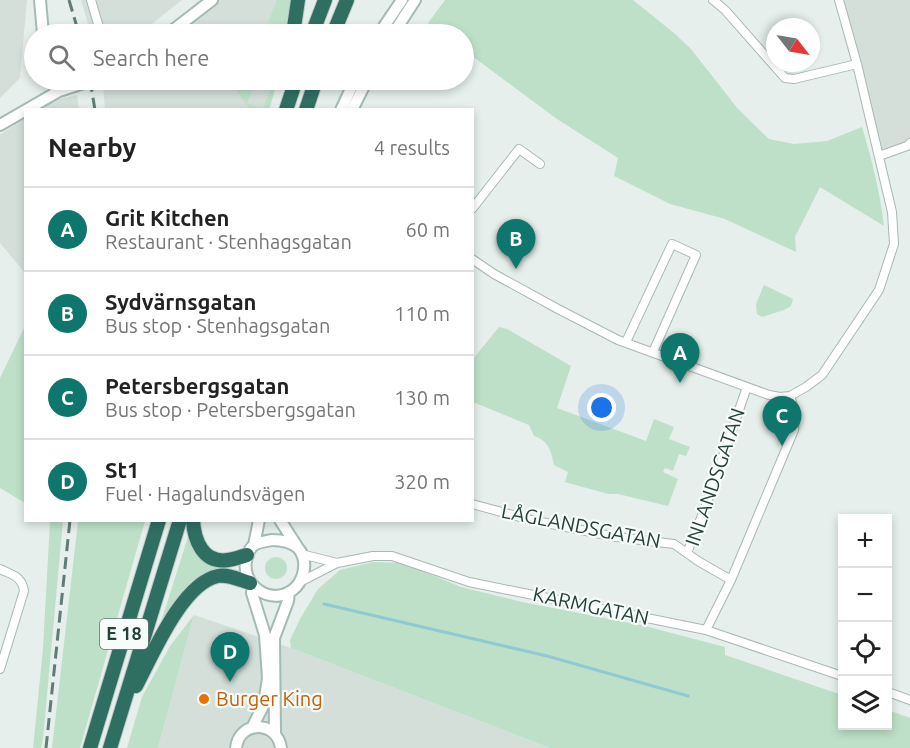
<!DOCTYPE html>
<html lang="en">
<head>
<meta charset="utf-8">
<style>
	:root { --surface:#fff; --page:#f2f2f2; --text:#222; --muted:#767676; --line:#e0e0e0; --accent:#0f766e }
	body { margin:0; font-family:Ubuntu,sans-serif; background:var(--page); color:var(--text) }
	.controls { position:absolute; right:18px; bottom:18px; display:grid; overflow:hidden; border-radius:0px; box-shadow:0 3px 9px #0003 }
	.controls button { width:54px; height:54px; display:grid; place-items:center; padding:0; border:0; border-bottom:2px solid var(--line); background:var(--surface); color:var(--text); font:30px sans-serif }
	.compass { position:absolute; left:766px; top:18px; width:54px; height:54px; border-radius:50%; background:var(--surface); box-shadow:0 3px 9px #0003; rotate:121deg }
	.you { position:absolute; left:602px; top:408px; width:21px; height:21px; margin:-15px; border:4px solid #fff; border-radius:50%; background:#1a73e8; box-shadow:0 0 0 9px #1a73e833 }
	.badge { display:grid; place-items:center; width:39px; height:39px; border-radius:50%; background:var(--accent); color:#fff; font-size:20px; font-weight:700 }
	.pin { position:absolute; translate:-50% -50px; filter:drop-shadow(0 2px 3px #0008) }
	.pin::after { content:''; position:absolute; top:32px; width:21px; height:18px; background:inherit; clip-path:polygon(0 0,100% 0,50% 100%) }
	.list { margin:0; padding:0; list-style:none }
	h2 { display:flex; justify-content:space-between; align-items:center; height:78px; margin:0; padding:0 24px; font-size:26px }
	h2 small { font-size:20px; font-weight:400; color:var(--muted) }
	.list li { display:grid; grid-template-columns:39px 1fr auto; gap:18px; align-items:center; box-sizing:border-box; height:84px; padding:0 24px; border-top:2px solid var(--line) }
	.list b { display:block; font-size:22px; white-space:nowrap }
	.list p { margin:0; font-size:20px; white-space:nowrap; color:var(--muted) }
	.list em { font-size:20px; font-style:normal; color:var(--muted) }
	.icon { flex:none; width:33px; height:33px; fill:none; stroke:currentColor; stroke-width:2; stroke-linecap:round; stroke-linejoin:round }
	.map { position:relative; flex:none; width:910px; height:748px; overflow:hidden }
	.search { position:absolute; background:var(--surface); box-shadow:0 3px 9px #0003; left:24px; top:24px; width:450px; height:66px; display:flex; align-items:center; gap:15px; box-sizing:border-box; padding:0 21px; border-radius:33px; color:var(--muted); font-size:22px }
	.panel { position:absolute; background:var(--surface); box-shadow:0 3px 9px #0003; left:24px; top:108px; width:450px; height:414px; border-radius:0px }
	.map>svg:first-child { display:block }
	.built { fill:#d4dfda }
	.green { fill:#bfe0c8 }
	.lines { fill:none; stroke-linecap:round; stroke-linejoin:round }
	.stream { stroke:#8ec9d4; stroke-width:3 }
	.street-casing { stroke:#a8b8b2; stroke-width:10 }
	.secondary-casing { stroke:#a4bbb3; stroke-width:14 }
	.highway-casing { stroke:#c2cac8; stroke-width:16 }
	.street { stroke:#fff; stroke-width:8 }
	.secondary { stroke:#fff; stroke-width:10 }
	.highway { stroke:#2f6f62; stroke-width:14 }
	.rail { stroke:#5f7d75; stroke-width:3; stroke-dasharray:12 6; stroke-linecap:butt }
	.food-dot { fill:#e8710a; stroke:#f7fbf9; stroke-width:2 }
	.labels { text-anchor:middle; stroke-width:4.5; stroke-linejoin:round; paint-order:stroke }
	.shield { fill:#f7fbf9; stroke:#637a73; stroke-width:1.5 }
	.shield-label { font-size:18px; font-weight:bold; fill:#24423a }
	.street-label { font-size:20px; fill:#24423a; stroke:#f7fbf9 }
	.food-label { font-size:20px; fill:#c56008; stroke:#f7fbf9; text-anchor:start }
</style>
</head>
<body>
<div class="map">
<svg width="910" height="748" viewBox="0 0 910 748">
	<rect width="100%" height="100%" fill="#e6efeb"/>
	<path class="built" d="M0,0H27L20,78L0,98Z
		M81,0H182L139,34H91Z
		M217,0H292L287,34H180L184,31V28Z
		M843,0H910V138L906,142L882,150Z
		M112,80H278L269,110L105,109L103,85Z
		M77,95L79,109L37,110L49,101Z
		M25,118V273L0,243V135Z
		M194,615L291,648L550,748H158Z"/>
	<path class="green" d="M277,0H292L287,34H280L282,29L268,22Z
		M445,0H633L674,33L691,49L738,109L769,139L794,144L827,141L862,127C872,160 880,192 884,226L820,187L795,237L796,252L725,219L670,204L614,176L618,158L557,119L464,50V34H443L428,23Z
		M274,80H278L269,109H263Z
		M230,82L253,89L247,103L261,109H250Z
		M764,285L793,299L791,306L784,310L762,317L757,314L756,304Z
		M25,326V503L0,488V378Z
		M499,327L507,329L571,366L557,408L646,441L654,419L674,427L669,439L690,447L686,456L679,454L673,471L665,468L663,472L678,479L668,506L618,494H608L565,482L568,472L554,465C551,451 549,441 534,436L529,425L473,402V359Z
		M50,521H63L43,739L41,748H33L43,648Z
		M78,521H145L80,748H52Z
		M188,537L193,547L220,565L223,570L165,624L160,625Z
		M265 568a11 11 0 1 1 22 0a11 11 0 1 1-22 0Z
		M373,562L403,563L461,587L522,602L641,625L725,647V655L842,695V726H888V710L910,718V748H550L291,648L290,640L300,619L318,589L340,570Z
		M194,615L158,748H127L142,697L170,646Z"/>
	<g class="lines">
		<path class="stream" d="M324,604L547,656L688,696"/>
		<g class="street-casing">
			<path id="street" d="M91,0L101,34
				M713,0L725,10L785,78L794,79L857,64
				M879,156L907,146L910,143
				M472,209L519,149L540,164
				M472,259L494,274L558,309L618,340L769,395L780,397L790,396L806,387L822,375L879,290L894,244L892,212L857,64L839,0
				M626,342L672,244L696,255L653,352
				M472,504L531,520L616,537L674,544L698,561L731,580
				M687,553L705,508L747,387
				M301,554L337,563
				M0,569C12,575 22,576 24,591L0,669
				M300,582L337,563L373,556H392L469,582L706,630L842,676
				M706,630L731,580L794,430L795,412L790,396
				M888,692L910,700"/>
		</g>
		<g class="secondary-casing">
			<path id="secondary" d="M40,0L43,34
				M168,34L212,0
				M379,34L402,0
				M393,34L415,0
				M54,80L59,91
				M341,110L355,80
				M352,110L367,80
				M0,125L59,91L93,80
				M280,520L298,548
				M272,540C280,540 291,542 298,548C308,559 305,577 296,587C274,609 238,586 247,557C248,553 250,548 254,545C259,542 266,541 272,540Z
				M254,545L259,520
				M252,728L264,704L268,678L265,635L252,593L253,587
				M275,734L274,638L288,601L289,592
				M236,748C239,720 277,720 281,748"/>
		</g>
		<g class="highway-casing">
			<path id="highway" d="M293,34L298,0
				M312,34L325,0
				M333,34L347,0
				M286,110L296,80
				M306,110L316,80
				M193,520C194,540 203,564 228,560C234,559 241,557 247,555
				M136,686C152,656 182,583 218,576C228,574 240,580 250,583
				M90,748L159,520
				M110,748L180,520"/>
		</g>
		<use href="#street" class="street"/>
		<use href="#secondary" class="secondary"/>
		<use href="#highway" class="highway"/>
		<path class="rail" d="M69,0L79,34
			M90,80L95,110
			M46,748L70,520"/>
	</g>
	<circle class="food-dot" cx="204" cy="699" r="6"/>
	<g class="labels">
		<rect class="shield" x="100" y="619" width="48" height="30" rx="4.5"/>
		<g class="shield-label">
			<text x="124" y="640">E 18</text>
		</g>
		<g class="street-label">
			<text transform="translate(715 477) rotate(-71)" y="7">INLANDSGATAN</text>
			<text transform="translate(581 526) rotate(11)" y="7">LÅGLANDSGATAN</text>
			<text transform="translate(591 606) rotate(12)" y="7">KARMGATAN</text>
		</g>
		<g class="food-label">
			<text x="216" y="706">Burger King</text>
		</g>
	</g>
</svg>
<div class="controls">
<button>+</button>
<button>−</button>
<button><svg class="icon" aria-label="locate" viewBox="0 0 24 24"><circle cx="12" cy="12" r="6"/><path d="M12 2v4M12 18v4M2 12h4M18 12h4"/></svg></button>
<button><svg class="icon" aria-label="layers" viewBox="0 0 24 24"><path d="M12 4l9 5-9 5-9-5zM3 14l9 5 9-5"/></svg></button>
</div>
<svg class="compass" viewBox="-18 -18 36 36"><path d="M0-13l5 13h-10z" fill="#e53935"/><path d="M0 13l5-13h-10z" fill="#767676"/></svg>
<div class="you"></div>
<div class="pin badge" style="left:680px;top:383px">A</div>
<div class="pin badge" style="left:516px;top:269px">B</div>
<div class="pin badge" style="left:782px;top:446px">C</div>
<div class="pin badge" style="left:230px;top:682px">D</div>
<div class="search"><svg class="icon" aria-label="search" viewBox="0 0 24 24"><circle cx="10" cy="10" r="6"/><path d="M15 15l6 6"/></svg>Search here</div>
<section class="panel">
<h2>Nearby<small>4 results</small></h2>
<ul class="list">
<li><span class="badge">A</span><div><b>Grit Kitchen</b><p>Restaurant · Stenhagsgatan</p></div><em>60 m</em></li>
<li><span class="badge">B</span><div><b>Sydvärnsgatan</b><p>Bus stop · Stenhagsgatan</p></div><em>110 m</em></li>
<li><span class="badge">C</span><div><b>Petersbergsgatan</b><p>Bus stop · Petersbergsgatan</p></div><em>130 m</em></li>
<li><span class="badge">D</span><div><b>St1</b><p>Fuel · Hagalundsvägen</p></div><em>320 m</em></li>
</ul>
</section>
</div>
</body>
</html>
